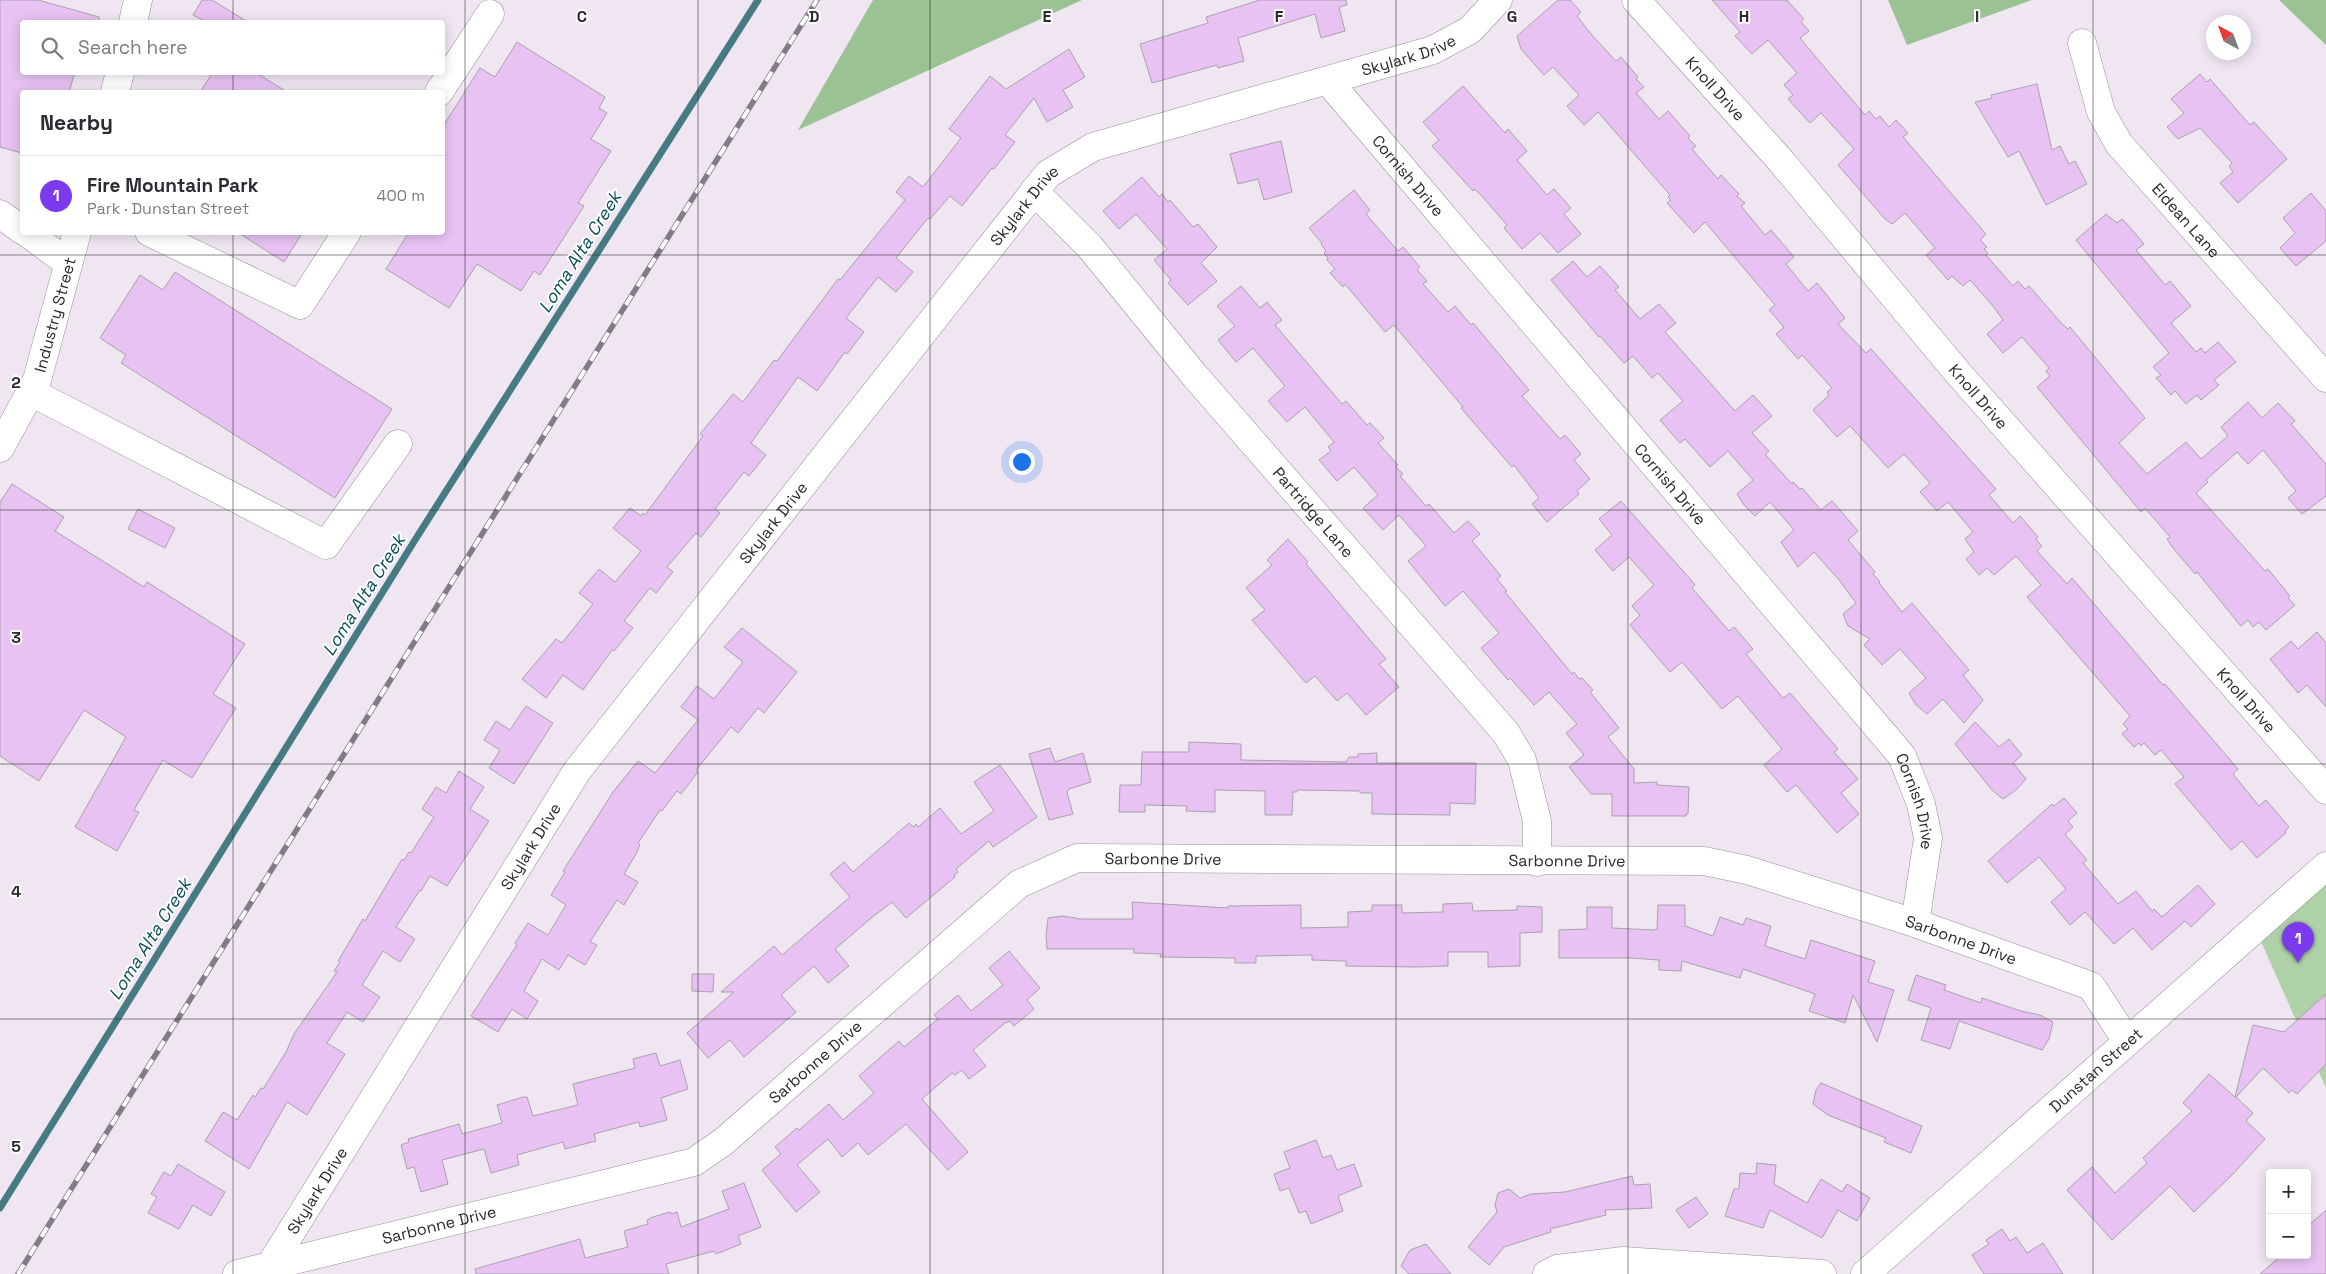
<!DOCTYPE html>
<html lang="en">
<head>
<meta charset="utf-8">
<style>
	:root { --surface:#fff; --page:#f2f2f3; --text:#2b2b33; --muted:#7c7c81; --line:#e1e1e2; --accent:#7c3aed }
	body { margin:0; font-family:"Space Grotesk",sans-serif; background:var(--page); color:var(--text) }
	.controls { position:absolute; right:15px; bottom:15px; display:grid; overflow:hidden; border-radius:5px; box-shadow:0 2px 12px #0003 }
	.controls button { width:45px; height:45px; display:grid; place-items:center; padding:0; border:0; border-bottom:1px solid var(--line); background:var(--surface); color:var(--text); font:25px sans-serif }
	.compass { position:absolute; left:2206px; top:15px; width:45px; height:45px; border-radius:50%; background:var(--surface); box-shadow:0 2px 12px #0003; rotate:319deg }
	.you { position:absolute; left:1021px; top:461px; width:18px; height:18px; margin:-12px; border:4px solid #fff; border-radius:50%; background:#1a73e8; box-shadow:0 0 0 8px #1a73e833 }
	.badge { display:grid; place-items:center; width:32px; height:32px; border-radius:50%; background:var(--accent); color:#fff; font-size:16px; font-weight:700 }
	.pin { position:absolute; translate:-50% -41px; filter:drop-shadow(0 1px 2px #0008) }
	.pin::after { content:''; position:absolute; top:26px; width:18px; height:15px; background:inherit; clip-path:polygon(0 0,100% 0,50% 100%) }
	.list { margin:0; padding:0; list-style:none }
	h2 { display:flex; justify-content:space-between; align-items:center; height:65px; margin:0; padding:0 20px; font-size:21px }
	h2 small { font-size:16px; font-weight:400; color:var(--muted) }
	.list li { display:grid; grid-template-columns:32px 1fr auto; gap:15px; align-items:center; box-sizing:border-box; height:80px; padding:0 20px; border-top:1px solid var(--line) }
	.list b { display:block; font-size:19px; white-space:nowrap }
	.list p { margin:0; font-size:16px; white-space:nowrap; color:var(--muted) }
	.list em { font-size:16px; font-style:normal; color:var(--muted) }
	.icon { flex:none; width:28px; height:28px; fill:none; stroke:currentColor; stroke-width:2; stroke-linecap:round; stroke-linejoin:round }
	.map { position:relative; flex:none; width:2326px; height:1274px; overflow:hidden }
	.search { position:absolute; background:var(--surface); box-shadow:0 2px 12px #0003; left:20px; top:20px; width:425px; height:55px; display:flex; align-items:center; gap:12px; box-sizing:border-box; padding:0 18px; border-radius:5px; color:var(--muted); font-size:19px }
	.panel { position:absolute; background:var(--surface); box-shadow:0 2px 12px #0003; left:20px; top:90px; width:425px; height:145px; border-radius:5px }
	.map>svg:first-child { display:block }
	.green { fill:#aed1a7 }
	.forest { fill:#9bc293 }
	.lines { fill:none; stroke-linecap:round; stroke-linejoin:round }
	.stream { stroke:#477b84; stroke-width:7 }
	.building { fill:#e7c2f2; stroke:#a9a1ac }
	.minor-casing { stroke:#978e99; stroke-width:29 }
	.minor { stroke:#fff; stroke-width:28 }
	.rail-casing { stroke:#827c84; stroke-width:5.5 }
	.rail { stroke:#fff; stroke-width:4; stroke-dasharray:11; stroke-linecap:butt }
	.grid { fill:none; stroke:#2c282d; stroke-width:1; stroke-opacity:0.55 }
	.labels { text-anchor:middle; stroke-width:4; stroke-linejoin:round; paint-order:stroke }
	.street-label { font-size:16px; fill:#2c282d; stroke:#fff }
	.water-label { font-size:18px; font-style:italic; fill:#0b5058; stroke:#fff }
	.grid-label { font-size:16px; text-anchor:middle; font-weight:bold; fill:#2c282d; stroke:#fff; stroke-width:4; stroke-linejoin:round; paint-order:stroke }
</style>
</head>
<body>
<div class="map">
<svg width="2326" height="1274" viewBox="0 0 2326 1274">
	<rect width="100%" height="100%" fill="#efe6f2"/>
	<path class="green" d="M2326,866V1088L2255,928Z"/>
	<path class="forest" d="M873,0H1082L798,130Z
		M1888,0H2032L1907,45Z
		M2279,0H2326V45Z"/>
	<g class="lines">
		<path class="stream" d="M0,1208L415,540L758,0"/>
	</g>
	<path class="building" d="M0,0H38L99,17V22H22V72H75L69,92H22V153L0,147Z
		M202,0H212L248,22H206L193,15Z
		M1260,0H1346L1347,5L1339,7L1345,31L1321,38L1315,14L1238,38L1244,61L1218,68L1217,65L1152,83L1140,44L1208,23L1206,17Z
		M1558,0H1570L1581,12L1577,16L1591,34L1616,61L1621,57L1638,77L1636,79L1644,87L1636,93L1659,119L1668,111L1690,136L1688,138L1696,146L1692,149L1718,179L1721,175L1739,194L1737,196L1745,203L1741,206L1765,235L1771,230L1794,257L1786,264L1808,291L1817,283L1845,318L1838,324L1866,353L1871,349L1996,489L1989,495L2013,523L2020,516L2038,537L2036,539L2042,546L2037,551L2067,584L2072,578L2163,685L2165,684L2183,705L2238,769L2233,774L2259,806L2266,800L2289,827L2285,831L2286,833L2257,858L2242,841L2231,850L2175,784L2184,777L2161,750L2155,755L2144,743L2141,746L2139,743L2134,747L2122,734L2128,729L2123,724L2130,716L2027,597L2041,585L2016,556L1994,575L1987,568L1979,575L1966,559L1974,552L1965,539L1973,532L1948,502L1937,511L1920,492L1930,483L1904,454L1888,468L1850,426L1837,437L1813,410L1829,395L1827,392L1832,388L1802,355L1798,359L1776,334L1784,327L1769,310L1775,305L1705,222L1694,233L1667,203L1671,200L1668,197L1670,195L1598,112L1584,125L1567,106L1579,95L1553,67L1544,75L1521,49L1517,36Z
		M1712,0H1787L1804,19L1801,22L1809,31L1800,38L1830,74L1865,115L1869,111L1876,119L1880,116L1889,127L1896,120L1908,133L1903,137L1986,234L1980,240L1987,247L1984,249L1988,253L1986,255L2013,286L2018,281L2025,289L2029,286L2062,324L2068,329L2070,327L2145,418L2119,443L2147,474L2186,442L2201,459L2228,436L2221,427L2248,402L2262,418L2278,403L2295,421L2291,424L2326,464V496L2302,514L2288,498L2296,491L2263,450L2248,464L2237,452L2206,480L2208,482L2196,493L2265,571L2268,569L2290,596L2288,598L2295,605L2266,630L2259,622L2253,627L2248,620L2241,626L2240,625L2197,572L2195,574L2173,548L2167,539L2170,537L2145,508L2141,512L2037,387L2050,376L2046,371L2049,368L2022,337L2003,353L1987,334L2003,320L1993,306L1970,280L1963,286L1952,276L1948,280L1942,273L1926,255L1935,248L1905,213L1892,224L1885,219L1838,165L1854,149L1821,113L1810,123L1788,99L1793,95L1784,85L1797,73L1768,40L1752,54L1735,36L1740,32Z
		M517,42L605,97L599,108L607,113L591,139L611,151L578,203L584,206L540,275L534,271L521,291L477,264L449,308L386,269L409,232H442V128L480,68L495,77Z
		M1069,49L1085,77L1063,90L1073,107L1047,122L1034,98L1005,135L1015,142L994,169L992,168L962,206L950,196L930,219L928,218L896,258L913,272L896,292L878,277L846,318L864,332L847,354L845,352L817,391L798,377L751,443L766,455L749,476L744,472L715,509L720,513L701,537L696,533L667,567L673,572L656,593L650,588L624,621L633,628L614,651L612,650L583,690L563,675L546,698L522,679L556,639L562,643L593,604L579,593L599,569L615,582L641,551L613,528L630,508L641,516L643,513L645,515L703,436L700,434L733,394L743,402L774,360L777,361L838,279L840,280L905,200L896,192L909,176L923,187L961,138L949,129L990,76L1006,89Z
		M213,72H255L287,92H200Z
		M2200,74L2207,82L2210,79L2250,125L2254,122L2287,159L2238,203L2220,183L2233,172L2229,166L2232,163L2200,128L2178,139L2167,127L2184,113L2171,99Z
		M2037,84L2052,150L2060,146L2069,164L2075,161L2087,184L2046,205L2019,151L2008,157L1975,102L1992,98L1991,95Z
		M1463,86L1505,133L1508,129L1527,151L1517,160L1547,195L1554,189L1571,208L1564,214L1581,234L1558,253L1540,233L1522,249L1504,228L1507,225L1481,195L1474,189L1473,191L1432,146L1439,140L1423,122Z
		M1281,141L1292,192L1264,200L1258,179L1238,184L1230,154Z
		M1142,177L1159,197L1162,194L1168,202L1170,200L1193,227L1198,224L1217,247L1201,263L1217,281L1188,305L1168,283L1171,280L1154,260L1167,249L1136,214L1119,229L1103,211Z
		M1354,190L1370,210L1366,214L1398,251L1403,247L1420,267L1417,270L1427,281L1423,284L1448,312L1455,306L1471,325L1473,323L1529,390L1522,396L1560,439L1565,435L1581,454L1574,460L1590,479L1577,491L1579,494L1547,522L1532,504L1539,498L1514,465L1512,467L1461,408L1463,407L1394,325L1385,332L1345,284L1343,287L1330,273L1335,269L1327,260L1328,258L1324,253L1326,251L1321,244L1322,243L1309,228Z
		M2311,193L2326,211V241L2296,266L2280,248L2295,233L2283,218Z
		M2106,214L2117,223L2122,219L2128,225L2144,244L2136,250L2165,285L2170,281L2191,306L2171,323L2196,352L2201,348L2205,353L2218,342L2236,362L2214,380L2219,385L2201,400L2197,395L2186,404L2175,391L2171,395L2156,378L2161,375L2153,367L2169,353L2076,240Z
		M237,232H303L284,262Z
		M1573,261L1587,277L1600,266L1619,287L1615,290L1640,319L1659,304L1676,323L1665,332L1735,411L1753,395L1772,416L1752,433L1769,451L1765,454L1792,484L1793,482L1800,489L1802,488L1821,510L1832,501L1858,531L1848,540L1875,572L1873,574L1880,582L1879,583L1902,612L1912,603L1969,670L1963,675L1983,700L1964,723L1943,699L1927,714L1916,705L1909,693L1926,678L1900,649L1882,665L1864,645L1870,639L1848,626L1843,614L1856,603L1840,581L1814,552L1798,567L1781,542L1794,530L1770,502L1755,516L1744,505L1737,494L1753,480L1728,451L1710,467L1685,439L1680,443L1660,420L1683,401L1658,373L1652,378L1633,356L1624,363L1600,336L1599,337L1551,280Z
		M175,272L392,409L335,498L121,363L126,355L100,338L140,275L163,290Z
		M1241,286L1260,308L1267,302L1282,320L1275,325L1342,404L1346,401L1367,425L1370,423L1384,438L1378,443L1398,465L1396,467L1403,474L1400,476L1426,506L1429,504L1454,533L1468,521L1480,534L1472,541L1501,576L1497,579L1507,591L1505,592L1572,674L1574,672L1579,679L1582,678L1593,690L1590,692L1619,728L1608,737L1634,769V783L1657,782V785L1689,787L1688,814H1686V816H1612V794H1591L1569,767L1584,755L1566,733L1577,724L1549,692L1534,705L1510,678L1508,680L1481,648L1499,633L1463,591L1445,606L1408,561L1426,546L1399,515L1383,530L1363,508L1378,495L1354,467L1337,481L1319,460L1331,451L1328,447L1334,442L1305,407L1287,422L1268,401L1285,386L1253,348L1236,362L1218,340L1235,326L1217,306Z
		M12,484L64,517L55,531L144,587L147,582L245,644L213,694L236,708L192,778L163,760L134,810L139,812L117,851L75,827L126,737L84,710L39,781L0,756V502Z
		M1621,501L1691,580L1695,585L1692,588L1729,631L1734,627L1753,649L1746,654L1783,698L1790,693L1838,749L1834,752L1858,779L1841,793L1859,814L1837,833L1796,785L1787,792L1764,765L1782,749L1738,696L1722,709L1682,662L1670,672L1630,625L1640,615L1632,606L1654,585L1629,557L1613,571L1595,550L1612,535L1599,519Z
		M138,509L175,528L165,548L128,529Z
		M1288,539L1308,562L1306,564L1386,659L1379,664L1399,687L1366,715L1347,693L1337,701L1315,676L1306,683L1252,620L1265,610L1246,588L1272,565L1267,560Z
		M742,628L797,672L764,713L758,708L738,733L731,727L696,770L698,772L681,794L677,791L662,811L660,810L638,843L640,845L636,854L624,874L638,882L624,905L617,900L590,942L597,945L585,965L568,955L559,970L542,959L524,991L538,1001L527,1019L512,1009L498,1032L471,1016L517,945L515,943L528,923L548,935L566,905L551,895L565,872L563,871L613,792L638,761L655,773L698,720L681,707L697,686L714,699L743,662L724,647Z
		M2317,632L2326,643V707L2307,685L2298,693L2270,659L2291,641L2298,649Z
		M526,706L553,723L514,784L489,768L500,750L484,740L496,721L510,730Z
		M1975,722L1999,747L2009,739L2022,755L2013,763L2026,779L2016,790L2003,799L1992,790L1955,744Z
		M1189,742L1241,744V760L1346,762L1349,757H1358V754L1377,753V763H1476L1475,804L1450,803V815L1372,814V793H1360V791L1297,790V792H1293L1292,815H1265V791L1215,790V812L1186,811L1187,806L1145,805V812H1119L1120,785H1141L1142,752H1189Z
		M1050,748L1055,762L1083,753L1091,782L1069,789L1067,792L1073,814L1049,820L1029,754Z
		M1000,765L1037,817L993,847L989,841L956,869L958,872L954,875L955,877L906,918L892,902L870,919L835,949L849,966L828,983L814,966L781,995L796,1012L744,1057L730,1040L708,1058L687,1033L734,992H721L774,946L782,955L850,897L830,874L844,862L853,872L909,823L913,827L916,824L918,827L940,808L961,834L994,811L974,782Z
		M459,771L484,787L470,809L489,821L447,886L430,876L421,891L420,890L396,927L415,939L400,962L383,951L362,985L380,997L363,1022L347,1012L327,1043L345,1054L307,1115L287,1102L249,1169L205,1141L223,1112L237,1120L253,1095L255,1097L261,1088L263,1089L286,1052L294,1034L337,972L334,971L340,962L338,961L363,919L365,921L402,859L404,860L409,852L411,853L434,817L422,809L436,787L446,793Z
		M2064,798L2077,813L2068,821L2073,827L2065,834L2087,860L2083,863L2118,904L2136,891L2152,911L2154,909L2162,917L2198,885L2215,904L2191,927L2185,921L2152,950L2133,928L2114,944L2085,912L2070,925L2051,902L2066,889L2039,857L2007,883L1988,861L2052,804L2054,806Z
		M1132,902L1228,908V906L1301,905V928L1348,927V912L1372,911V905H1402V913L1443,912V904L1472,903L1473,911L1517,910V906L1542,907V932L1520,933V966L1488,967V952H1448V966L1418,967L1346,966V961L1312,960V955L1256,956V963H1235V958L1160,957L1161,954L1134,953V949H1047L1046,936L1048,918L1063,916L1081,919H1133Z
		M1658,905H1685V926L1713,936L1720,917L1743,925L1746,918L1771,926L1765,946L1805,959L1811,940L1875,961L1868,982L1894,990L1877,1042L1853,995L1845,1023L1809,1011L1815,994L1743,969L1740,978L1682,961L1681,971L1659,970V960L1630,958H1559V930L1587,929V907H1612V928L1653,930L1657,929Z
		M1009,951L1040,988L1027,1000L1034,1009L1014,1026L1010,1021L1005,1023L973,1050L986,1066L969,1079L962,1070L955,1075L952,1073L922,1099L968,1152L948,1170L906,1124L868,1155L858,1143L842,1157L828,1139L797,1165L820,1192L796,1212L762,1170L781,1154L775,1147L797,1128L799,1130L829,1104L843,1120L874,1093L859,1076L899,1041L904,1047L938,1019L934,1015L958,995L971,1011L1003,985L989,968Z
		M692,974H714L713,992L692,991Z
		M1916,975L1946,985L1944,990L1981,1003L1982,998L2021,1011L2040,1015L2053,1022L2049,1039L2042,1050L1959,1021L1950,1049L1921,1040L1931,1008L1908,1000Z
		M2326,994V1064L2297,1094L2292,1090L2289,1093L2263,1068L2236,1097L2253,1113L2246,1121L2265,1139L2233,1174L2194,1212L2170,1186L2112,1240L2067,1190L2092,1167L2115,1193L2147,1163L2143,1158L2192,1111L2183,1103L2209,1074L2235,1097L2253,1025L2284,1032Z
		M656,1053L660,1066L680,1060L688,1089L661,1098L667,1120L640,1127L639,1122L594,1134L596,1141L565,1149L563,1142L517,1155L519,1165L491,1173L484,1149L442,1160L448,1184L421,1192L414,1167L407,1169L401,1145L409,1142L408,1139L459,1124L462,1134L502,1123L497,1105L523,1097H527L533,1116L578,1105L573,1084L635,1068L633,1059Z
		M1821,1083L1922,1126L1911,1153L1884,1142L1886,1138L1828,1115L1813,1104L1816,1090Z
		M1316,1140L1323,1158L1331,1155L1337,1170L1354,1164L1362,1186L1338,1196L1343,1211L1311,1224L1306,1211L1299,1213L1289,1188L1280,1191L1274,1174L1290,1168L1284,1152Z
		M1757,1163L1776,1165L1774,1184L1807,1203L1821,1179L1842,1192L1847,1184L1870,1198L1857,1221L1838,1210L1822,1238L1770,1210L1763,1228L1725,1216L1734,1189H1739L1740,1173L1756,1174Z
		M178,1164L225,1192L211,1216L193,1205L179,1229L148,1213L157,1197L151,1194L164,1172L171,1176Z
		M1632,1176L1634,1185L1650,1184L1652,1208L1605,1210L1606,1215L1550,1229L1551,1232L1504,1247L1489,1265L1468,1247L1497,1212L1495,1205L1498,1193L1509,1189L1520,1198L1531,1194L1565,1192Z
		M744,1183L761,1227L738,1236L741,1244L716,1254L714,1251L666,1264L669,1274H476L475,1269L580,1239L585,1258L628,1247L624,1231L648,1224L647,1220L653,1217L670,1212L671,1214L677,1212L681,1227L729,1209L722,1191Z
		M1696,1197L1708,1214L1689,1228L1676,1210Z
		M2326,1210V1274H2260L2282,1255H2307V1227Z
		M2002,1229L2010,1241L2016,1237L2027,1253L2043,1243L2063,1274H1984L1972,1255L1989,1244L1986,1240Z
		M1426,1244L1451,1274H1409L1401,1266L1410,1250Z"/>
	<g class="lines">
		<g class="minor-casing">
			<g id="minor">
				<path id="s1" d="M1636,0L1781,161L1958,373L2326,790"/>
				<path d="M133,22L138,0"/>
				<path id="s2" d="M2082,43L2101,112L2119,144L2326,378"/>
				<path id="s3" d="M1328,81L1902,756L1921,804L1928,838L1915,923"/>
				<path d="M115,92L120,72"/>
				<path d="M439,92L490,14"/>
				<path id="s4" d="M1034,191L1090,247L1195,376L1506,733L1522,760L1537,821V862"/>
				<path d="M0,214L22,230"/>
				<path d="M26,232L68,263"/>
				<path d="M149,232L300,305L347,232"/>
				<path d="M31,392L326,545L398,444"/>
				<path id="s5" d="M0,448L37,380L77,232"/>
				<path id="s6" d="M270,1266L577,771L1048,174L1093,147L1433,50L1470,30L1498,0"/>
				<path id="s7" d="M237,1274L694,1162L723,1142L1019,884L1077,858L1704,861L1747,870L1915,923L2091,986L2127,1041"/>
				<path d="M1547,1274L1557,1269L1623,1261L1822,1274"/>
				<path id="s8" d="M1865,1274L2326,866"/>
			</g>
		</g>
		<use href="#minor" class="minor"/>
		<g class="rail-casing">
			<path id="rail" d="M18,1274L817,0"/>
		</g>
		<use href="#rail" class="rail"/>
	</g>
	<path class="grid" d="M233,0V22M465,0V1274M698,0V1274M930,0V1274M1163,0V1274M1396,0V1274M1628,0V1274M1861,0V1274M2093,0V1274M233,72V92M233,232V1274M0,255H2326M0,510H2326M0,764H2326M0,1019H2326"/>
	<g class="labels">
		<g class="street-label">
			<text dy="6" stroke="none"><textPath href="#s6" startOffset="1724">Skylark Drive</textPath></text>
			<text dy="6" stroke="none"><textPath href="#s1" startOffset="119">Knoll Drive</textPath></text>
			<text dy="6" stroke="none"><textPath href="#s3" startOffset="124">Cornish Drive</textPath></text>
			<text dy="6" stroke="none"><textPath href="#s6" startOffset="1304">Skylark Drive</textPath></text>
			<text dy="6" stroke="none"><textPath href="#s2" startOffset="210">Eldean Lane</textPath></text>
			<text dy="6" stroke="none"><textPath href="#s5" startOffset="145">Industry Street</textPath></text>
			<text dy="6" stroke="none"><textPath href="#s1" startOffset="524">Knoll Drive</textPath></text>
			<text dy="6" stroke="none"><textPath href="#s3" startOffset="529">Cornish Drive</textPath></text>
			<text dy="6" stroke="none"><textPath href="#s4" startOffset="426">Partridge Lane</textPath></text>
			<text dy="6" stroke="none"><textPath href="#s6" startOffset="899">Skylark Drive</textPath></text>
			<text dy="6" stroke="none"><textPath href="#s1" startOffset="929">Knoll Drive</textPath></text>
			<text dy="6" stroke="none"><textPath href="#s3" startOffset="934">Cornish Drive</textPath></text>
			<text dy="6" stroke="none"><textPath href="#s6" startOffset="494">Skylark Drive</textPath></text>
			<text dy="6" stroke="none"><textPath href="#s7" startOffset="1048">Sarbonne Drive</textPath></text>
			<text dy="6" stroke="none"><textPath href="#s7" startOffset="1452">Sarbonne Drive</textPath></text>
			<text dy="6" stroke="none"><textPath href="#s7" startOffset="1858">Sarbonne Drive</textPath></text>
			<text dy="6" stroke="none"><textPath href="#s7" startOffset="628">Sarbonne Drive</textPath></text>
			<text dy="6" stroke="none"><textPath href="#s8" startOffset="308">Dunstan Street</textPath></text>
			<text dy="6" stroke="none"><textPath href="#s6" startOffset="89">Skylark Drive</textPath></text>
			<text dy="6" stroke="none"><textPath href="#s7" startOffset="208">Sarbonne Drive</textPath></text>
		</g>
		<g class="water-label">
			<text transform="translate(580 252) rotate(-58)" y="6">Loma Alta Creek</text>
			<text transform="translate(364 595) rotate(-58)" y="6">Loma Alta Creek</text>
			<text transform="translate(150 939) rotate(-58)" y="6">Loma Alta Creek</text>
		</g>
	</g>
	<g class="grid-label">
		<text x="582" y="22">C</text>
		<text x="814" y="22">D</text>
		<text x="1047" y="22">E</text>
		<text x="1279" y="22">F</text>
		<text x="1512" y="22">G</text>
		<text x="1744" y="22">H</text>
		<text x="1977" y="22">I</text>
		<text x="16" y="388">2</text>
		<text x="16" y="643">3</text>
		<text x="16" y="897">4</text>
		<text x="16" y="1152">5</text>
	</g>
</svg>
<div class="controls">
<button>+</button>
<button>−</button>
</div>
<svg class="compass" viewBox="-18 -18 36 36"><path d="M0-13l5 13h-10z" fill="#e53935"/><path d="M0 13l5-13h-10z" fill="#7c7c81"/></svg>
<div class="you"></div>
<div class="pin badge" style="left:2298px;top:963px">1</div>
<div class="search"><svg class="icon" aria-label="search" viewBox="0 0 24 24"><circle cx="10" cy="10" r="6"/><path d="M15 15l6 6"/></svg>Search here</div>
<section class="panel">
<h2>Nearby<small></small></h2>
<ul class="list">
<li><span class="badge">1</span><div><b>Fire Mountain Park</b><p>Park · Dunstan Street</p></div><em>400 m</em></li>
</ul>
</section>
</div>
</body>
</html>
